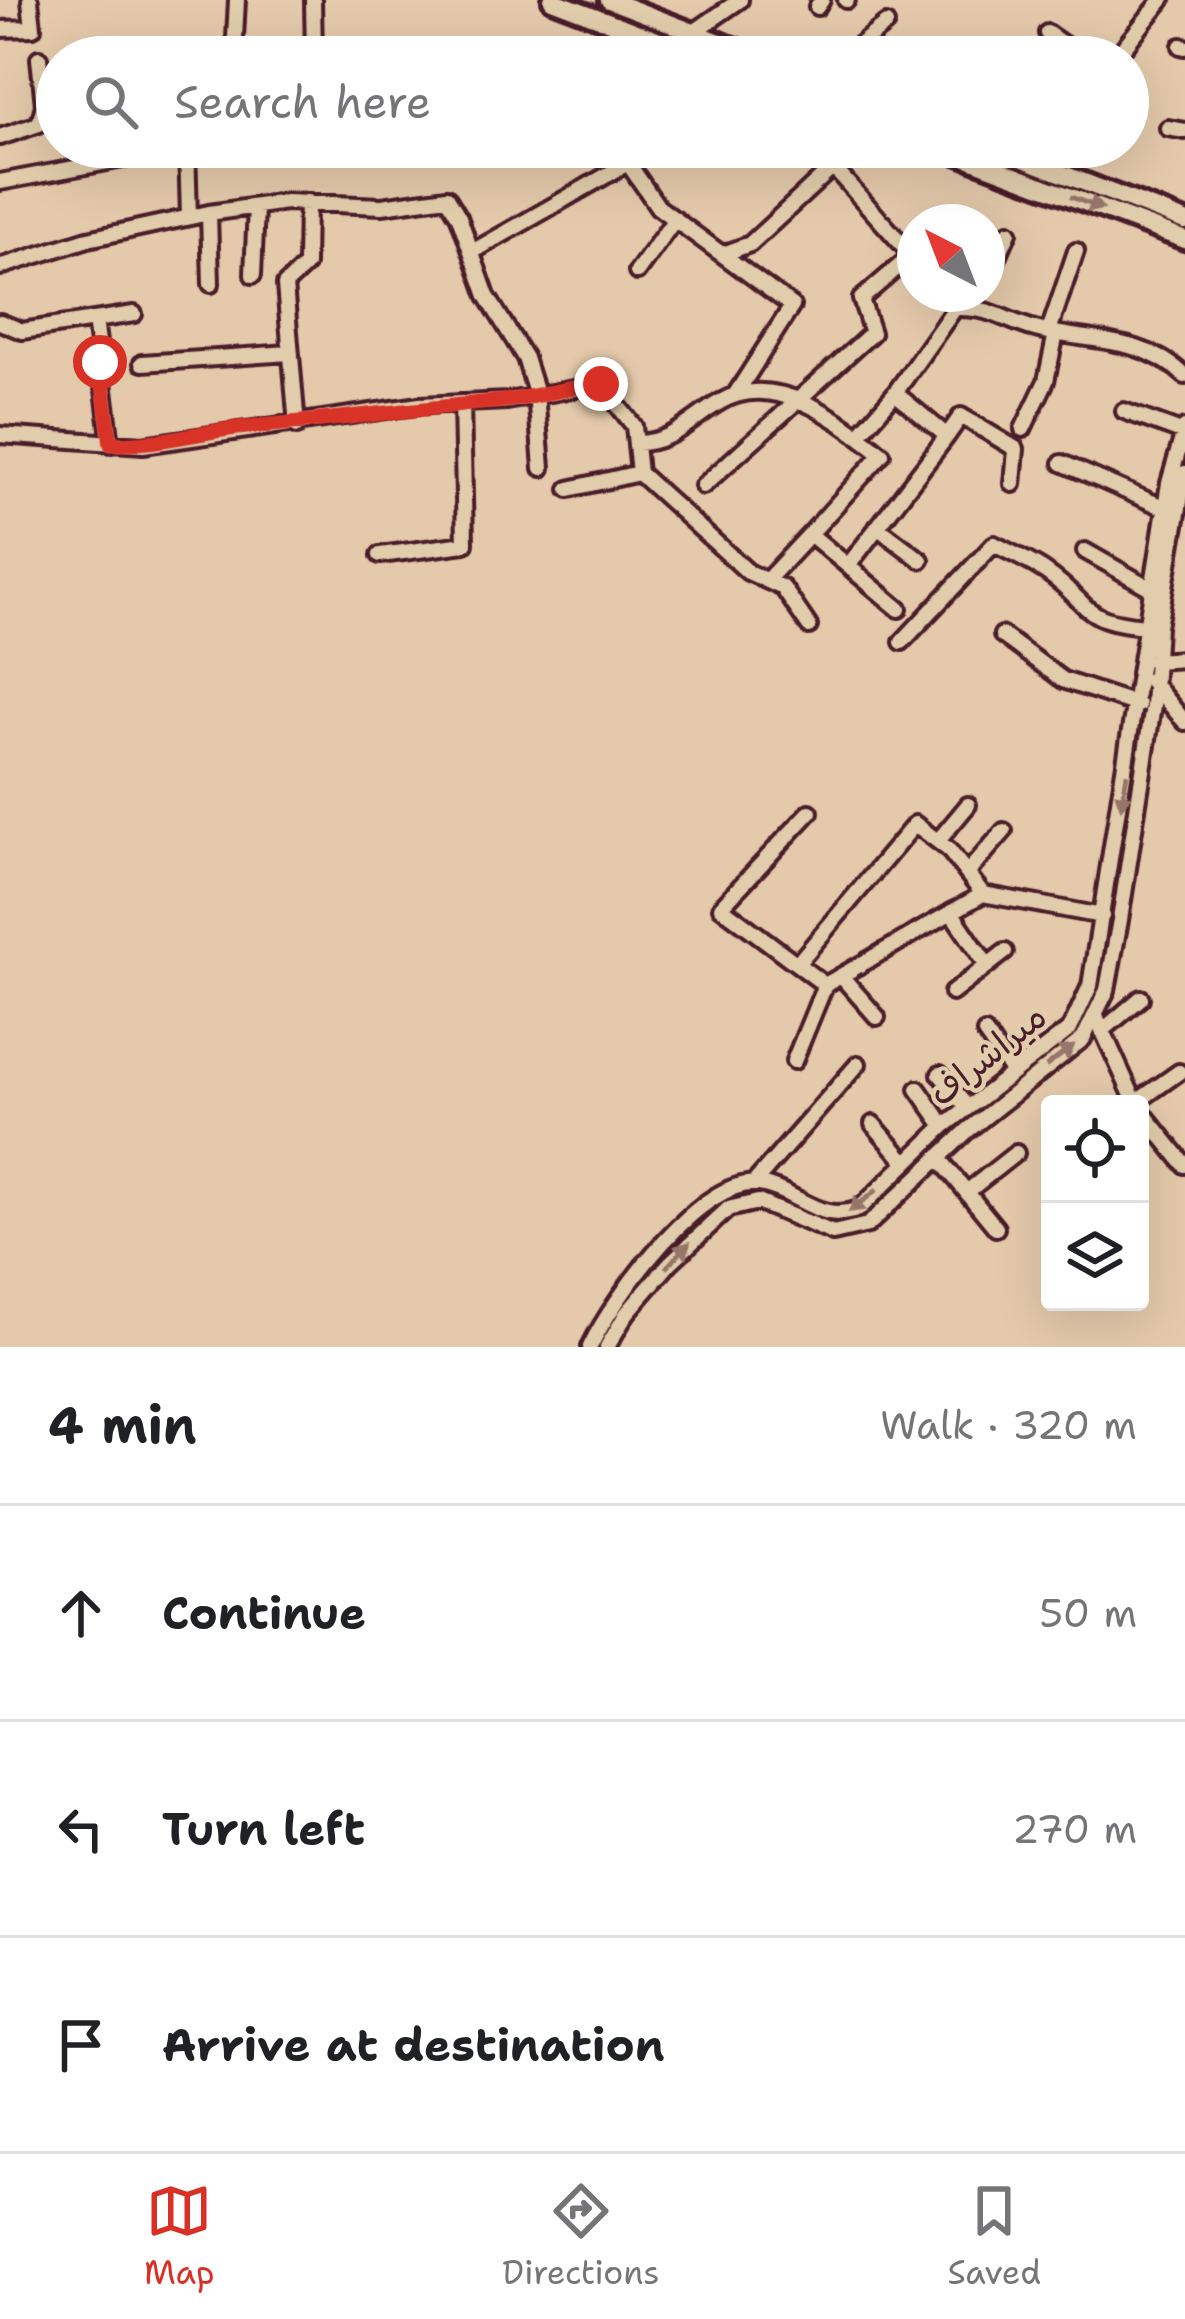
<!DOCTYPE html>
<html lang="en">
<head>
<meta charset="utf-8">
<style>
	:root { --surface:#fff; --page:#f6f6f6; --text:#202124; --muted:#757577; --line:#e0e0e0; --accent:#d93025 }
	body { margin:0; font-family:"Shantell Sans","Playpen Sans Arabic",sans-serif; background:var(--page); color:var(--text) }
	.controls { position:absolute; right:36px; bottom:36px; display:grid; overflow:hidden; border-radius:12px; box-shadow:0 12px 48px #0002 }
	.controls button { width:108px; height:108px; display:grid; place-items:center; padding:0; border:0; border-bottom:3px solid var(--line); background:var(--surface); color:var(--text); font:60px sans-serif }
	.compass { position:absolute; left:897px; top:204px; width:108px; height:108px; border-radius:50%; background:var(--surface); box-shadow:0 12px 48px #0002; rotate:318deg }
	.stop { position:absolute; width:36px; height:36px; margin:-27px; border:9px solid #d93025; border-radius:50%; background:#fff }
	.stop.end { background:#d93025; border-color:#fff; box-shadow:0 3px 12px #0008 }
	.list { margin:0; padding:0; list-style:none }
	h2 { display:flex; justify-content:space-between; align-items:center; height:156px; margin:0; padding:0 48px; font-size:51px }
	h2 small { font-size:39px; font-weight:400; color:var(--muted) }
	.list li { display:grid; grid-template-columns:78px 1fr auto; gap:36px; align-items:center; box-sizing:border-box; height:216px; padding:0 48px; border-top:3px solid var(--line) }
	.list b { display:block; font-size:45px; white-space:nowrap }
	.list em { font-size:39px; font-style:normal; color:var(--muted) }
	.icon { flex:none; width:66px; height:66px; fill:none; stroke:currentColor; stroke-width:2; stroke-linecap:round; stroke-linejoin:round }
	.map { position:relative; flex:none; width:1185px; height:1347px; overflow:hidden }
	.search { position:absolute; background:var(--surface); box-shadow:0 12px 48px #0002; left:36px; right:36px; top:36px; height:132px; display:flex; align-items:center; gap:30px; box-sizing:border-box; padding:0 42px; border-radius:66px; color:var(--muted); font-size:45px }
	.sheet { height:804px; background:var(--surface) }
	nav { display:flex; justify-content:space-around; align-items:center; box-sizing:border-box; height:168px; border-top:3px solid var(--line); background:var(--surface); font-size:33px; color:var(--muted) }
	nav a { display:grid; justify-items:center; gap:6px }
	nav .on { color:var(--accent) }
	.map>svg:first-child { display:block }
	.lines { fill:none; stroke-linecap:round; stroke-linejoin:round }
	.minor-casing { stroke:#4a1f2b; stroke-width:22 }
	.major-casing { stroke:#4a1f2b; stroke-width:26 }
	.minor { stroke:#e1cdab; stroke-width:14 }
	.major { stroke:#e1cdab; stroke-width:16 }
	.oneway { fill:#96766b }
	.route { stroke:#d93025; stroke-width:15 }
	.labels { text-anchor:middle; stroke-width:9; stroke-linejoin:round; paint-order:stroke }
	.street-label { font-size:36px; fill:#4a1f2b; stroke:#e1cdab }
</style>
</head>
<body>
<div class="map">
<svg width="1185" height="1347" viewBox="0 0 1185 1347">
	<rect width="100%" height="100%" fill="#e4c9aa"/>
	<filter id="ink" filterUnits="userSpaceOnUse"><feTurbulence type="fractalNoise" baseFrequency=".00833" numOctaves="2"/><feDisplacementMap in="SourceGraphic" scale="24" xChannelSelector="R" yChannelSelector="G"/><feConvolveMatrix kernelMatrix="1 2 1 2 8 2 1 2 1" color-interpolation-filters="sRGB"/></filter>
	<g filter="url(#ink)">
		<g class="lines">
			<g class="minor-casing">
				<path id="minor" d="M313,0L314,57
					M846,0H847
					M817,7L822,0
					M0,29L33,28L30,0
					M694,32L740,0
					M1047,33L1067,47V57
					M1181,46L1185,47
					M234,56L237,0
					M844,57L886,24
					M1116,57L1162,0
					M1168,128L1185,131
					M0,137L39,124L44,105L39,58
					M187,147L189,217
					M628,163L644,147
					M833,167L915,259
					M0,182L188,147
					M209,213L211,284
					M472,252L628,163L658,207L792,306L735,395
					M723,254L750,244L833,167L815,147
					M0,267L88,239L209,213L286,202L382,206L447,197L459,217L487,296L525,358L536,393L542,468
					M637,272L675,219
					M253,275L256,207
					M987,282L1009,232
					M955,308C993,307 1002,320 1035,329C1086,342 1144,336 1185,376
					M95,320L111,444
					M0,322L22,331L134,314
					M1049,331L1076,251
					M142,363L290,353
					M895,393L955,308
					M1124,411L1184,433
					M297,426L285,285L306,265L307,202
					M1023,429L1046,381L1056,333
					M0,435L143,445L420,405L507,401L601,384L634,426L639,473L748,572L783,588L809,626
					M947,436L961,416L1016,449L1013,484
					M637,443C672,443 691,419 720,402C775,370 840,420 882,454L810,534
					M1062,463L1165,508
					M703,486L872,333L861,299L912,255
					M569,489L639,473
					M877,527L921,560
					M1085,551L1152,589
					M380,555L465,544L462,403
					M848,566L947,436L895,393L858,436
					M768,579L810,534L899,609
					M1002,635L1063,680L1138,705
					M902,642L994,544C1011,553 1030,561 1046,572C1094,605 1077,620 1146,626
					M1154,661L1185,659
					M1150,680L1185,722
					M810,812L721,907L825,985L983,894L1102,916
					M938,841L968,805
					M967,873L1004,831
					M951,912L987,965
					M797,964L915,824L948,849L983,894
					M841,976L877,1017
					M952,993L1005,952
					M1095,1014L1136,1104
					M1102,1031L1141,998
					M985,1033L1011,1070
					M794,1061L825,985
					M940,1074L967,1107
					M918,1089L944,1126
					M1134,1104L1179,1072
					M1140,1109L1185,1165
					M873,1124L905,1161
					M938,1157L996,1228
					M753,1184L858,1064
					M968,1191L1016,1153
					M590,1347C612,1300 705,1169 764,1185C799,1193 821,1224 859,1209L944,1126L1070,1029L1090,986L1169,483L1185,428
					M607,1347L627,1313L670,1263L728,1209L758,1202L833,1233L868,1225L967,1131L1083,1039L1107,990L1120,920L1153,706L1158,627L1185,473"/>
			</g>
			<g class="major-casing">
				<path id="major" d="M552,0L701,57
					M609,0L759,57
					M938,147L1185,240
					M993,147L1185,221"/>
			</g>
			<use href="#minor" class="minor"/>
			<use href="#major" class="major"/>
		</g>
		<defs><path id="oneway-solid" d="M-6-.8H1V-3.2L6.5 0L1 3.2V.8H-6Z" transform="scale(3)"/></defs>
		<g class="oneway">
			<use href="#oneway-solid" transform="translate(1087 203) rotate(20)"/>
			<use href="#oneway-solid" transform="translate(1124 791) rotate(100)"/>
			<use href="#oneway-solid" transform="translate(1060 1056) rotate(-37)"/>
			<use href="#oneway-solid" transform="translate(863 1201) rotate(142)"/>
			<use href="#oneway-solid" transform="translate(678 1255) rotate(-47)"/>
		</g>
	</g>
	<g class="lines" filter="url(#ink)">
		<path class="route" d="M100,362L111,444C157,445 201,431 247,427C332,420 416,409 502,401C535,398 567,387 601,384"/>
	</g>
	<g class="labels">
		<g class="street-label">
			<text transform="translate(987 1054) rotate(-39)" y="13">میراشراف</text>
		</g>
	</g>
</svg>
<div class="controls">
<button><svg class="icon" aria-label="locate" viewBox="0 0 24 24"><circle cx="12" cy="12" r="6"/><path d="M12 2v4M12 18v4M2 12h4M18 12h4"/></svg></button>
<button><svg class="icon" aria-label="layers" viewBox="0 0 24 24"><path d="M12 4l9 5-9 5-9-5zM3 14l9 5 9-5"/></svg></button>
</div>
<svg class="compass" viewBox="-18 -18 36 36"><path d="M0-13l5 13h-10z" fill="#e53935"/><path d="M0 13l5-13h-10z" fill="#757577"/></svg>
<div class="stop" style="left:100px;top:362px"></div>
<div class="stop end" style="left:601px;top:384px"></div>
<div class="search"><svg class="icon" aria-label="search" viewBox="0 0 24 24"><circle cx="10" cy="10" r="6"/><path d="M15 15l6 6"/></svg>Search here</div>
</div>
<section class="sheet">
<h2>4 min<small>Walk · 320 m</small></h2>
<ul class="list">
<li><svg class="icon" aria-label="ahead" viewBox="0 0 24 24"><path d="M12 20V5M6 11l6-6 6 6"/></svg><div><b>Continue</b></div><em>50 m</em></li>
<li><svg class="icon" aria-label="left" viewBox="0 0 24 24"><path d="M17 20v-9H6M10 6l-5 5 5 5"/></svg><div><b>Turn left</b></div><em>270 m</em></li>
<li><svg class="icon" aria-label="arrive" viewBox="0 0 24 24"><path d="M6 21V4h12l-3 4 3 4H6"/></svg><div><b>Arrive at destination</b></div></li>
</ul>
</section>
<nav>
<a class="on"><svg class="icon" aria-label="map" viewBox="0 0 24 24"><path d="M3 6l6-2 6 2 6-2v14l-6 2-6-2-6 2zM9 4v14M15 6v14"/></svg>Map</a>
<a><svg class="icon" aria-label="directions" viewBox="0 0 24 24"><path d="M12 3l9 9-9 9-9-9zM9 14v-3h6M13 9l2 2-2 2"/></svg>Directions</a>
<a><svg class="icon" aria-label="saved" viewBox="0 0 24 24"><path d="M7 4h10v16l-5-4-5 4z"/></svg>Saved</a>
</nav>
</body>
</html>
